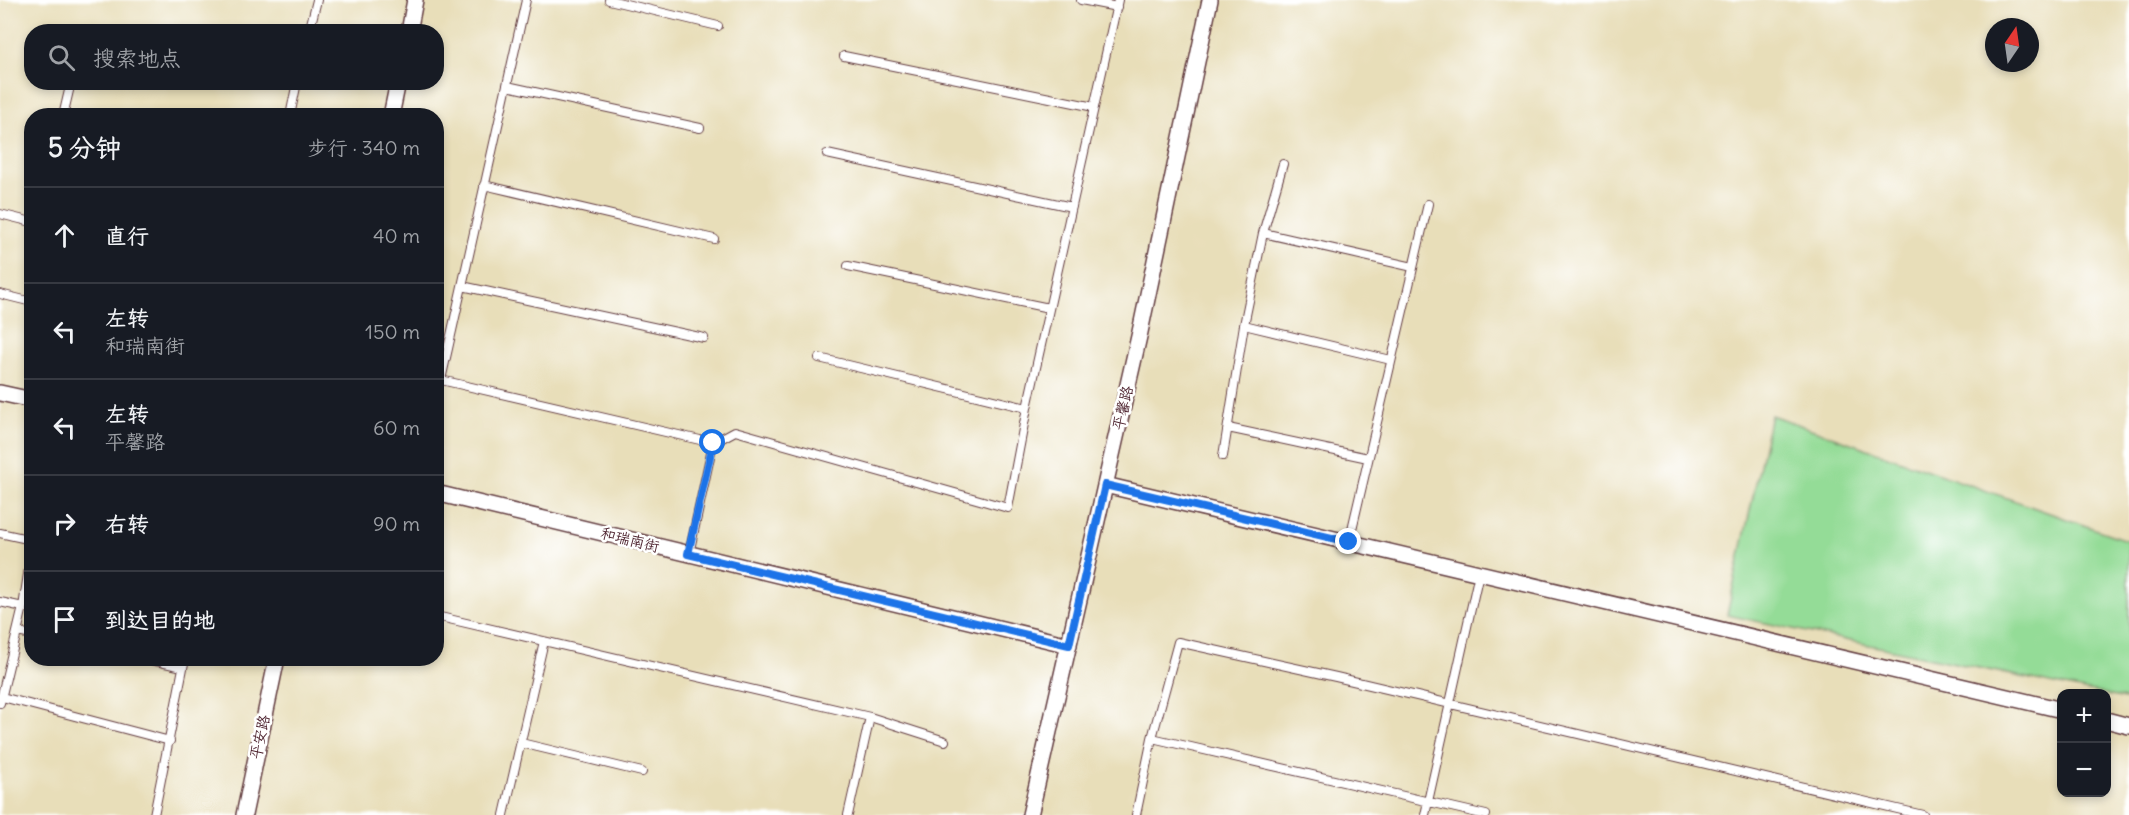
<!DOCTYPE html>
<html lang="zh">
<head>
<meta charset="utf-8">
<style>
	:root { --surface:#171b24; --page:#242831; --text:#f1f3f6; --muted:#9ea1a6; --line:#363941 }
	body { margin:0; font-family:Delius,"LXGW WenKai TC",sans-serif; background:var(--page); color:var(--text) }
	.controls { position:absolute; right:18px; bottom:18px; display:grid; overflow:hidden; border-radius:12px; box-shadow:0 3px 9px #0003 }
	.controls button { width:54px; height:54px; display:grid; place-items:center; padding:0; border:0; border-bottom:2px solid var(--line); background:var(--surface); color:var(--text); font:30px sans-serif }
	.compass { position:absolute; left:1985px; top:18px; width:54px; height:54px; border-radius:50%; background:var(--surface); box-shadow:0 3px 9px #0003; rotate:13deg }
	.stop { position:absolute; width:18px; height:18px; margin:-14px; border:4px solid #1a73e8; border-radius:50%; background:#fff }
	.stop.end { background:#1a73e8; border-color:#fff; box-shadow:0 2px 6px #0008 }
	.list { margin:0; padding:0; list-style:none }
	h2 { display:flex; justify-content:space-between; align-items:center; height:78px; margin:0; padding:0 24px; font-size:26px }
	h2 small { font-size:20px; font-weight:400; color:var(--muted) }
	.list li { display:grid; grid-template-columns:39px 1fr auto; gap:18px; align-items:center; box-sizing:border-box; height:96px; padding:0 24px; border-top:2px solid var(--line) }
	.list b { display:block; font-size:22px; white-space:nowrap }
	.list p { margin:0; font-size:20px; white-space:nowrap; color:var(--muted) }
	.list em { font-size:20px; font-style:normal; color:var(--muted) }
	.icon { flex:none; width:33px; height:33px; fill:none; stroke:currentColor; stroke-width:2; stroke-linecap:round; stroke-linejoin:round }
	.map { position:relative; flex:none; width:2129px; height:815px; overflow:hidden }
	.search { position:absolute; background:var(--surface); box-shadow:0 3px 9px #0003; left:24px; top:24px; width:420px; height:66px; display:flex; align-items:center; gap:15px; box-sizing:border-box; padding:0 21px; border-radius:24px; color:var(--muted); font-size:22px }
	.panel { position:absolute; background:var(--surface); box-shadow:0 3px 9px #0003; left:24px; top:108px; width:420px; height:558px; border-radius:24px }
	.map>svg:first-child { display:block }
	.green { fill:#94dc97; stroke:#6f7e61; stroke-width:1.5 }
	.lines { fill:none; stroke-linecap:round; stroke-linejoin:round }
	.service-casing { stroke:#623c40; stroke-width:10 }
	.minor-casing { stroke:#623c40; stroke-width:18 }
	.service { stroke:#fff; stroke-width:8 }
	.minor { stroke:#fff; stroke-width:15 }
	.route { stroke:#1a73e8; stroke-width:8 }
	.labels { text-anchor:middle; stroke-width:5; stroke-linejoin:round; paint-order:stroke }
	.street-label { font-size:15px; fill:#4a1f2b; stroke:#fff }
</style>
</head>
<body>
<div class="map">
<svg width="2129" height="815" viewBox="0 0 2129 815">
	<rect width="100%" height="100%" fill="#fff"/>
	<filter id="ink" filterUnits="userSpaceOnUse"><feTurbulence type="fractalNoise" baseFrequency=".0167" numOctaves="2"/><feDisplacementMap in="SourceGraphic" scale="12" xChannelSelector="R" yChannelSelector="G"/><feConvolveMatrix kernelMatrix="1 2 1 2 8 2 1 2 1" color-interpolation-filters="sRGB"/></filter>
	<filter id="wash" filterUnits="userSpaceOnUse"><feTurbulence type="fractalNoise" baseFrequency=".008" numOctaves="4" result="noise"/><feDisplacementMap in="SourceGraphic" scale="24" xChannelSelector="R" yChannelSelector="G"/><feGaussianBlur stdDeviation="1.35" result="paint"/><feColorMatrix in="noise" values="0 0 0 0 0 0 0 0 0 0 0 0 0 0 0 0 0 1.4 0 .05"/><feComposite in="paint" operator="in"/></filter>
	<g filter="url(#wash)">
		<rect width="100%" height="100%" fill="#e8deb9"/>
		<path class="green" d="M1771,415L2129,541V700L2107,695L2106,694L2098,693L1727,615Z"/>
	</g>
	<g filter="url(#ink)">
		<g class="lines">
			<g class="service-casing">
				<path id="service" d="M526,0L441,380L713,443L689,554
					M609,0L718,26
					M1081,0L1117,7
					M309,32L317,0
					M844,56L1094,107
					M282,82L297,86
					M507,86L700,128
					M63,116L71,82
					M290,116L297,82
					M827,154L1072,207
					M484,185L714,239
					M0,214L32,222
					M1263,233L1413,267
					M848,266L1049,308
					M462,286L704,338
					M0,294L32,302
					M1244,325L1391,360
					M819,358L1027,408
					M1228,428L1368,458
					M713,443L735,431L1008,508L1027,408L1118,0
					M1223,456L1244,325L1263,233L1283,164
					M0,533L32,540
					M1349,542L1428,204
					M0,602L23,607
					M436,616L870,717L945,741
					M17,632L32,635
					M142,658L183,667
					M2,697L170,741
					M0,703L23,607L32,548
					M1152,738L1486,815
					M521,743L642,772
					M154,815L185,658
					M504,815L544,641
					M848,815L870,717
					M1136,815L1152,738L1178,642L1336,677L1923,815
					M1425,815L1479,573"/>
			</g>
			<g class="minor-casing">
				<path id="minor" d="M409,32L415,0
					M391,116L398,82
					M0,393L32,400
					M1105,485L2062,710
					M436,493L1069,645
					M2106,720L2129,726
					M244,815L277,658
					M1030,815L1140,332L1210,0"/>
			</g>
			<use href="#service" class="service"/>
			<use href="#minor" class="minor"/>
		</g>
	</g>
	<g class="lines" filter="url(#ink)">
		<path class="route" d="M713,443L688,554L1069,645L1105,485L1349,542"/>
	</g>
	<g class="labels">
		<g class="street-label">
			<text transform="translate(1123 408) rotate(-77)" y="5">平馨路</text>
			<text transform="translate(630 540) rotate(14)" y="5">和瑞南街</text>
			<text transform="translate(260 737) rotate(-78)" y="5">平安路</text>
		</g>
	</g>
</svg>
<div class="controls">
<button>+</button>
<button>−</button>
</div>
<svg class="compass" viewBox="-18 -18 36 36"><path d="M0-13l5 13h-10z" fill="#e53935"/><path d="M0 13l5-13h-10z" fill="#9ea1a6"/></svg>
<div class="stop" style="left:713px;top:443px"></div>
<div class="stop end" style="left:1349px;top:542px"></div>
<div class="search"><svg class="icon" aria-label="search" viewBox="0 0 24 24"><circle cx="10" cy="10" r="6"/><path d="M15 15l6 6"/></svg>搜索地点</div>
<section class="panel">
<h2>5 分钟<small>步行 · 340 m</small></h2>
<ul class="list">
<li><svg class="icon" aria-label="ahead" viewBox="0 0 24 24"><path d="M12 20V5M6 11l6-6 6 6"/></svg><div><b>直行</b></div><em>40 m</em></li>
<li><svg class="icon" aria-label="left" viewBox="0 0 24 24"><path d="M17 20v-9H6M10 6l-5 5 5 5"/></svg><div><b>左转</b><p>和瑞南街</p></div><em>150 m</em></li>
<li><svg class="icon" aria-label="left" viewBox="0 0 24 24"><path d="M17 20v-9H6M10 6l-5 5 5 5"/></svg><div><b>左转</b><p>平馨路</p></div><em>60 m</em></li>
<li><svg class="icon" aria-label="right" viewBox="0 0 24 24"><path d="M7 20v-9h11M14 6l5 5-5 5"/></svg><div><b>右转</b></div><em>90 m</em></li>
<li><svg class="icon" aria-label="arrive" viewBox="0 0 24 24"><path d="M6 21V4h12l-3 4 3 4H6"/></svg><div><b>到达目的地</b></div></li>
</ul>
</section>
</div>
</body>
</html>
